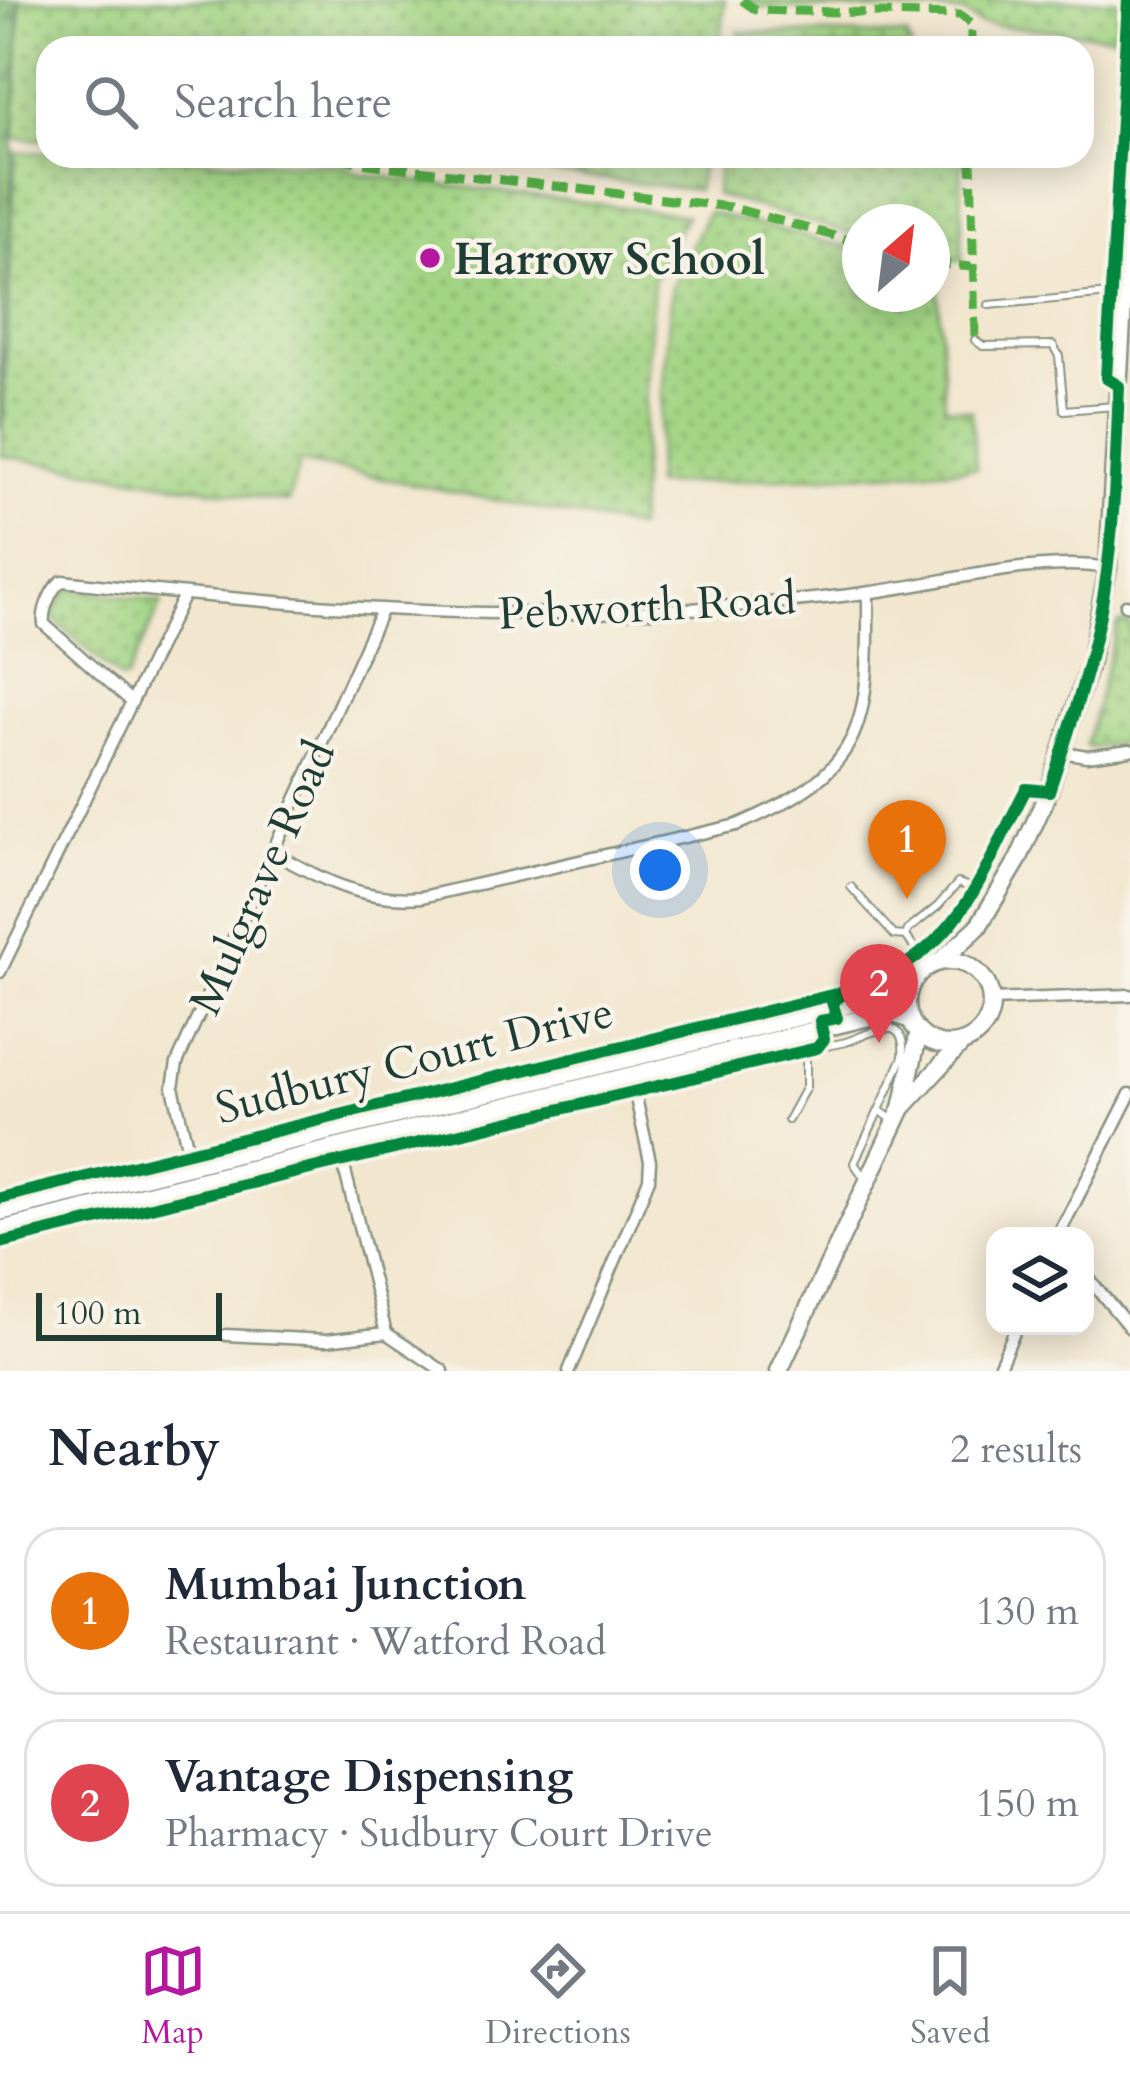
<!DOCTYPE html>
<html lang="en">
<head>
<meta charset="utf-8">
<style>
	:root { --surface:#fff; --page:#f2f2f3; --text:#1f2937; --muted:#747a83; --line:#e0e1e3; --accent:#b5179e }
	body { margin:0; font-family:Cardo,serif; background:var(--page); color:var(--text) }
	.controls { position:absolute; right:36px; bottom:36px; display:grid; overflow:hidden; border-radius:24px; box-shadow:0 6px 30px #0003 }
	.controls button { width:108px; height:108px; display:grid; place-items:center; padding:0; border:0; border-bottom:3px solid var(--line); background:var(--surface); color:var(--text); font:60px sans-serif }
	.compass { position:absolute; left:842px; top:204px; width:108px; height:108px; border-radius:50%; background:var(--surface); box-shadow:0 6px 30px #0003; rotate:28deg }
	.scale { position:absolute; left:36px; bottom:30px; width:186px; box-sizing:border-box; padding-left:12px; border:6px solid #1f3d34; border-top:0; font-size:33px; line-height:42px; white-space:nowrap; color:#1f3d34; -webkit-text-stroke:9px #f7f3e8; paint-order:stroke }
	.you { position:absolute; left:660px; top:870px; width:42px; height:42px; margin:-30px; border:9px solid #fff; border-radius:50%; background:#1a73e8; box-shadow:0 0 0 18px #1a73e833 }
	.badge { display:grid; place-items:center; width:78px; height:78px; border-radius:50%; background:var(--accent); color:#fff; font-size:39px; font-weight:700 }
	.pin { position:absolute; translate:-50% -99px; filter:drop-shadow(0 3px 6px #0008) }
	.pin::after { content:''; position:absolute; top:63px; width:42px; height:36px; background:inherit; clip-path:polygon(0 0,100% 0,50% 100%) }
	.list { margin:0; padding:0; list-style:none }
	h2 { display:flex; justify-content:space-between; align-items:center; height:156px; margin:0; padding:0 48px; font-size:51px }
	h2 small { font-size:39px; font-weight:400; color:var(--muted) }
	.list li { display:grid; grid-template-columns:78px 1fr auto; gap:36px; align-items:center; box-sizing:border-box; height:168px; margin:0 24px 24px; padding:0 24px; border:3px solid var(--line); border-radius:36px }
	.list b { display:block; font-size:45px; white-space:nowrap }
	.list p { margin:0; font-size:39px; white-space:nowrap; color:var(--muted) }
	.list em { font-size:39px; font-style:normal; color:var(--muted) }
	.icon { flex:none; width:66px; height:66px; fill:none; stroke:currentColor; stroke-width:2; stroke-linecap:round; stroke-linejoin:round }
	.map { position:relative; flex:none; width:1130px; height:1371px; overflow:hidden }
	.search { position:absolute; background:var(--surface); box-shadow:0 6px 30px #0003; left:36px; right:36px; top:36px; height:132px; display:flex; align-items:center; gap:30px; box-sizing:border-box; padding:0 42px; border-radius:36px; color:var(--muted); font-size:45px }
	.sheet { height:540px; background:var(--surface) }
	nav { display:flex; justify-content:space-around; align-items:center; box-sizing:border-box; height:168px; border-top:3px solid var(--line); background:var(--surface); font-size:33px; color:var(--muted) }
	nav a { display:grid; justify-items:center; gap:6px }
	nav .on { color:var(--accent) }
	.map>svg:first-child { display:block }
	.grass { fill:url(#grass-dots); stroke:#60885c; stroke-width:3 }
	.forest { fill:url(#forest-firs); stroke:#507a52; stroke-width:3 }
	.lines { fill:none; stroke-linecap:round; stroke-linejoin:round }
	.service-casing { stroke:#889281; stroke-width:10 }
	.minor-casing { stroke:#889281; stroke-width:15 }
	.primary-casing { stroke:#889281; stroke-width:21 }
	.service { stroke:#fff; stroke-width:6 }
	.minor { stroke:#fff; stroke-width:10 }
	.primary { stroke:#fff; stroke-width:16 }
	.quiet { stroke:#52ad45; stroke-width:9; stroke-dasharray:18 9; stroke-linecap:butt }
	.cycleway-casing { stroke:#f7f3e8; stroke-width:20 }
	.cycleway { stroke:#00873e; stroke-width:12 }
	.poi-dot { fill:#b5179e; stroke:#f7f3e8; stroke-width:4.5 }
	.labels { text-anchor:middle; stroke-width:9; stroke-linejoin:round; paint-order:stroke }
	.poi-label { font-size:45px; font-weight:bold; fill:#1f3d34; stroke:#f7f3e8; text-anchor:start }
	.street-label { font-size:45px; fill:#1f3d34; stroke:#f7f3e8 }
</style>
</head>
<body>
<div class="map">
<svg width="1130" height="1371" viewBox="0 0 1130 1371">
	<defs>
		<pattern id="grass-dots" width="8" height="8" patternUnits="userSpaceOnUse" patternTransform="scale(3)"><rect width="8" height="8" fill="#a2d483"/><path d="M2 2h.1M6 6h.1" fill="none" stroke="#83ad6c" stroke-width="1.8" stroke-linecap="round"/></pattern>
		<pattern id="forest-firs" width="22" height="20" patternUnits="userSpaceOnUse" patternTransform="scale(3)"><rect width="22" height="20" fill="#81b671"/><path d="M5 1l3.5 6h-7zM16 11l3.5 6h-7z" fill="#69955e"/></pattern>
	</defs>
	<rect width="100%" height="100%" fill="#f7f3e8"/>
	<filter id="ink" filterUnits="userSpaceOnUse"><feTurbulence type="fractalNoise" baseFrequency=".00833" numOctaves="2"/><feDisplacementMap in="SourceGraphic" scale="24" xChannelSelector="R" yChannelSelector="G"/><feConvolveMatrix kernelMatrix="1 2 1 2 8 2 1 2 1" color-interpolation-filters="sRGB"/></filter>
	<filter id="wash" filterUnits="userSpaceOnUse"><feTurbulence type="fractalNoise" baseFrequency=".004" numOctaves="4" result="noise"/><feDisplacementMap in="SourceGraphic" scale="48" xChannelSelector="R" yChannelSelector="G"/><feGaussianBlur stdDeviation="2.7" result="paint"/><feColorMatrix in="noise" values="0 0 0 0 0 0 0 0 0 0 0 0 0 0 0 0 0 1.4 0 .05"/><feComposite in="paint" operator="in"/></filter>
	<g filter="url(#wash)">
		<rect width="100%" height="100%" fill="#f2e6ce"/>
		<path class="grass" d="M21,0H725L720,48H48V140L15,138Z
			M746,0H1118L1117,36L980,24L962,12L756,7Z
			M739,32L907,36L912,48H736Z
			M16,152L344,165L358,174L686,215L653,279L637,528L300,462L288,502L2,456Z
			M413,156H703L697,190Z
			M720,156H961L962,261L932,257V222H860V236L715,195Z
			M708,212L860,250V294H932V270L937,272L945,407L971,410L976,468L654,485L672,286Z
			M67,588L162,602L126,679L121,680L55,620L53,615Z
			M1123,622L1130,624V741L1091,748L1086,745L1117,625Z"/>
		<path class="forest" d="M0,0H20L0,428Z"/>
	</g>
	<g filter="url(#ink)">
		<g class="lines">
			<g class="service-casing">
				<path id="service" d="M989,305L1121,293
					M975,340L983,346L1053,345L1059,356L1064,410L1115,406
					M851,887L894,935L906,936
					M919,954L906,936L908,930L938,906L958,883L975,889
					M807,1050C820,1047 833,1045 846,1042C868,1035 907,1009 903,1057L879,1110L893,1120
					M788,1120L806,1087V1051
					M866,1180L854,1163L879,1110"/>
			</g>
			<g class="minor-casing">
				<path id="minor" d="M1126,605L1130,606
					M132,702L44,624C42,611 51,588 62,581C259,603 456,620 654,611C726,607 801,602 872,592C942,583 1040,556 1108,568
					M1062,752L1087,756L1130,750
					M273,853C325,880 361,902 422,897L737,825C868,770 869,725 868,593
					M0,972L184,595
					M991,1000L1130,995
					M188,1150L173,1087L177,1063L382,609
					M342,1159L386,1333L443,1371
					M0,1198L865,987C965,942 979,878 1026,789L1049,791
					M1058,1236L1130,1094
					M0,1243L806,1051
					M1085,1274L1130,1328
					M226,1335L326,1340L386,1333
					M569,1371L649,1179L650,1161L634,1089
					M997,1371L1017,1326"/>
			</g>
			<g class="primary-casing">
				<path id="primary" d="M1130,102L1125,167L1130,173
					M941,961L978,927L1018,860L1049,791L1090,662L1108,568L1130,180
					M907 1003a42 42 0 1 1 84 0a42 42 0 1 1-84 0Z
					M903,1107L962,1043
					M0,1212L856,1003L912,982
					M0,1230L889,1012L910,1020
					M779,1371L902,1108L919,1032"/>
			</g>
			<use href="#service" class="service"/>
			<use href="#minor" class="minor"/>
			<use href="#primary" class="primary"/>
			<path class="quiet" d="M742,0L756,10L960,15L971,23V48
				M971,156L975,340
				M338,157L359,163L730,207L860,243
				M932,263L971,267"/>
			<g class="cycleway-casing">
				<path id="cycleway" d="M0,1198L865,987C965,942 979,878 1026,789L1049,791C1071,725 1093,660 1104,592C1115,524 1116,454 1119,386L1106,378L1128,0
					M0,1243L817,1048L824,1039L820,1021L837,1018L832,1002L846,992"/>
			</g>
			<use href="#cycleway" class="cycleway"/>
		</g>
	</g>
	<circle class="poi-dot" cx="430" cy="258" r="12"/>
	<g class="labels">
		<g class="poi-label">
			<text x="454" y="274">Harrow School</text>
		</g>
		<g class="street-label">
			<text transform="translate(647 605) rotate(-3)" y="16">Pebworth Road</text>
			<text transform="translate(261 877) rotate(-66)" y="16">Mulgrave Road</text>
			<text transform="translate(414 1059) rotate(-14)" y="16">Sudbury Court Drive</text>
		</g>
	</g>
</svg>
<div class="controls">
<button><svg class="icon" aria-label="layers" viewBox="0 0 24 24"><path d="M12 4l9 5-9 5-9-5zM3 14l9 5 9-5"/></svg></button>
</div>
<svg class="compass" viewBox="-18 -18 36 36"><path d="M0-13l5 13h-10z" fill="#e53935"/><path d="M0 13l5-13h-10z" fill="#747a83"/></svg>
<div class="scale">100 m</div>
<div class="you"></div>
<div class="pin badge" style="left:907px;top:899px;background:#e8710a">1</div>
<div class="pin badge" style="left:879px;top:1043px;background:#e0444e">2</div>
<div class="search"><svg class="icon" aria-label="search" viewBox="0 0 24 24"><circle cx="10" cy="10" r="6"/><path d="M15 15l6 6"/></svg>Search here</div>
</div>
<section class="sheet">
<h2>Nearby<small>2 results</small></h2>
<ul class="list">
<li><span class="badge" style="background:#e8710a">1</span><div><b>Mumbai Junction</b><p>Restaurant · Watford Road</p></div><em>130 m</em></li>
<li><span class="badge" style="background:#e0444e">2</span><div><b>Vantage Dispensing</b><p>Pharmacy · Sudbury Court Drive</p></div><em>150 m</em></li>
</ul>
</section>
<nav>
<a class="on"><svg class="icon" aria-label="map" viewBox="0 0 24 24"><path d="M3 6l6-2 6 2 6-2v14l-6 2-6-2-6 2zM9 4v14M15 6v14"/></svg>Map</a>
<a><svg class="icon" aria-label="directions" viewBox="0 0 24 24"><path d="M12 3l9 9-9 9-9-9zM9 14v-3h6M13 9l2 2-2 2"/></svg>Directions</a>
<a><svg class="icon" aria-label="saved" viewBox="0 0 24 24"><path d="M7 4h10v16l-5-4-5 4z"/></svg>Saved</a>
</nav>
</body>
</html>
